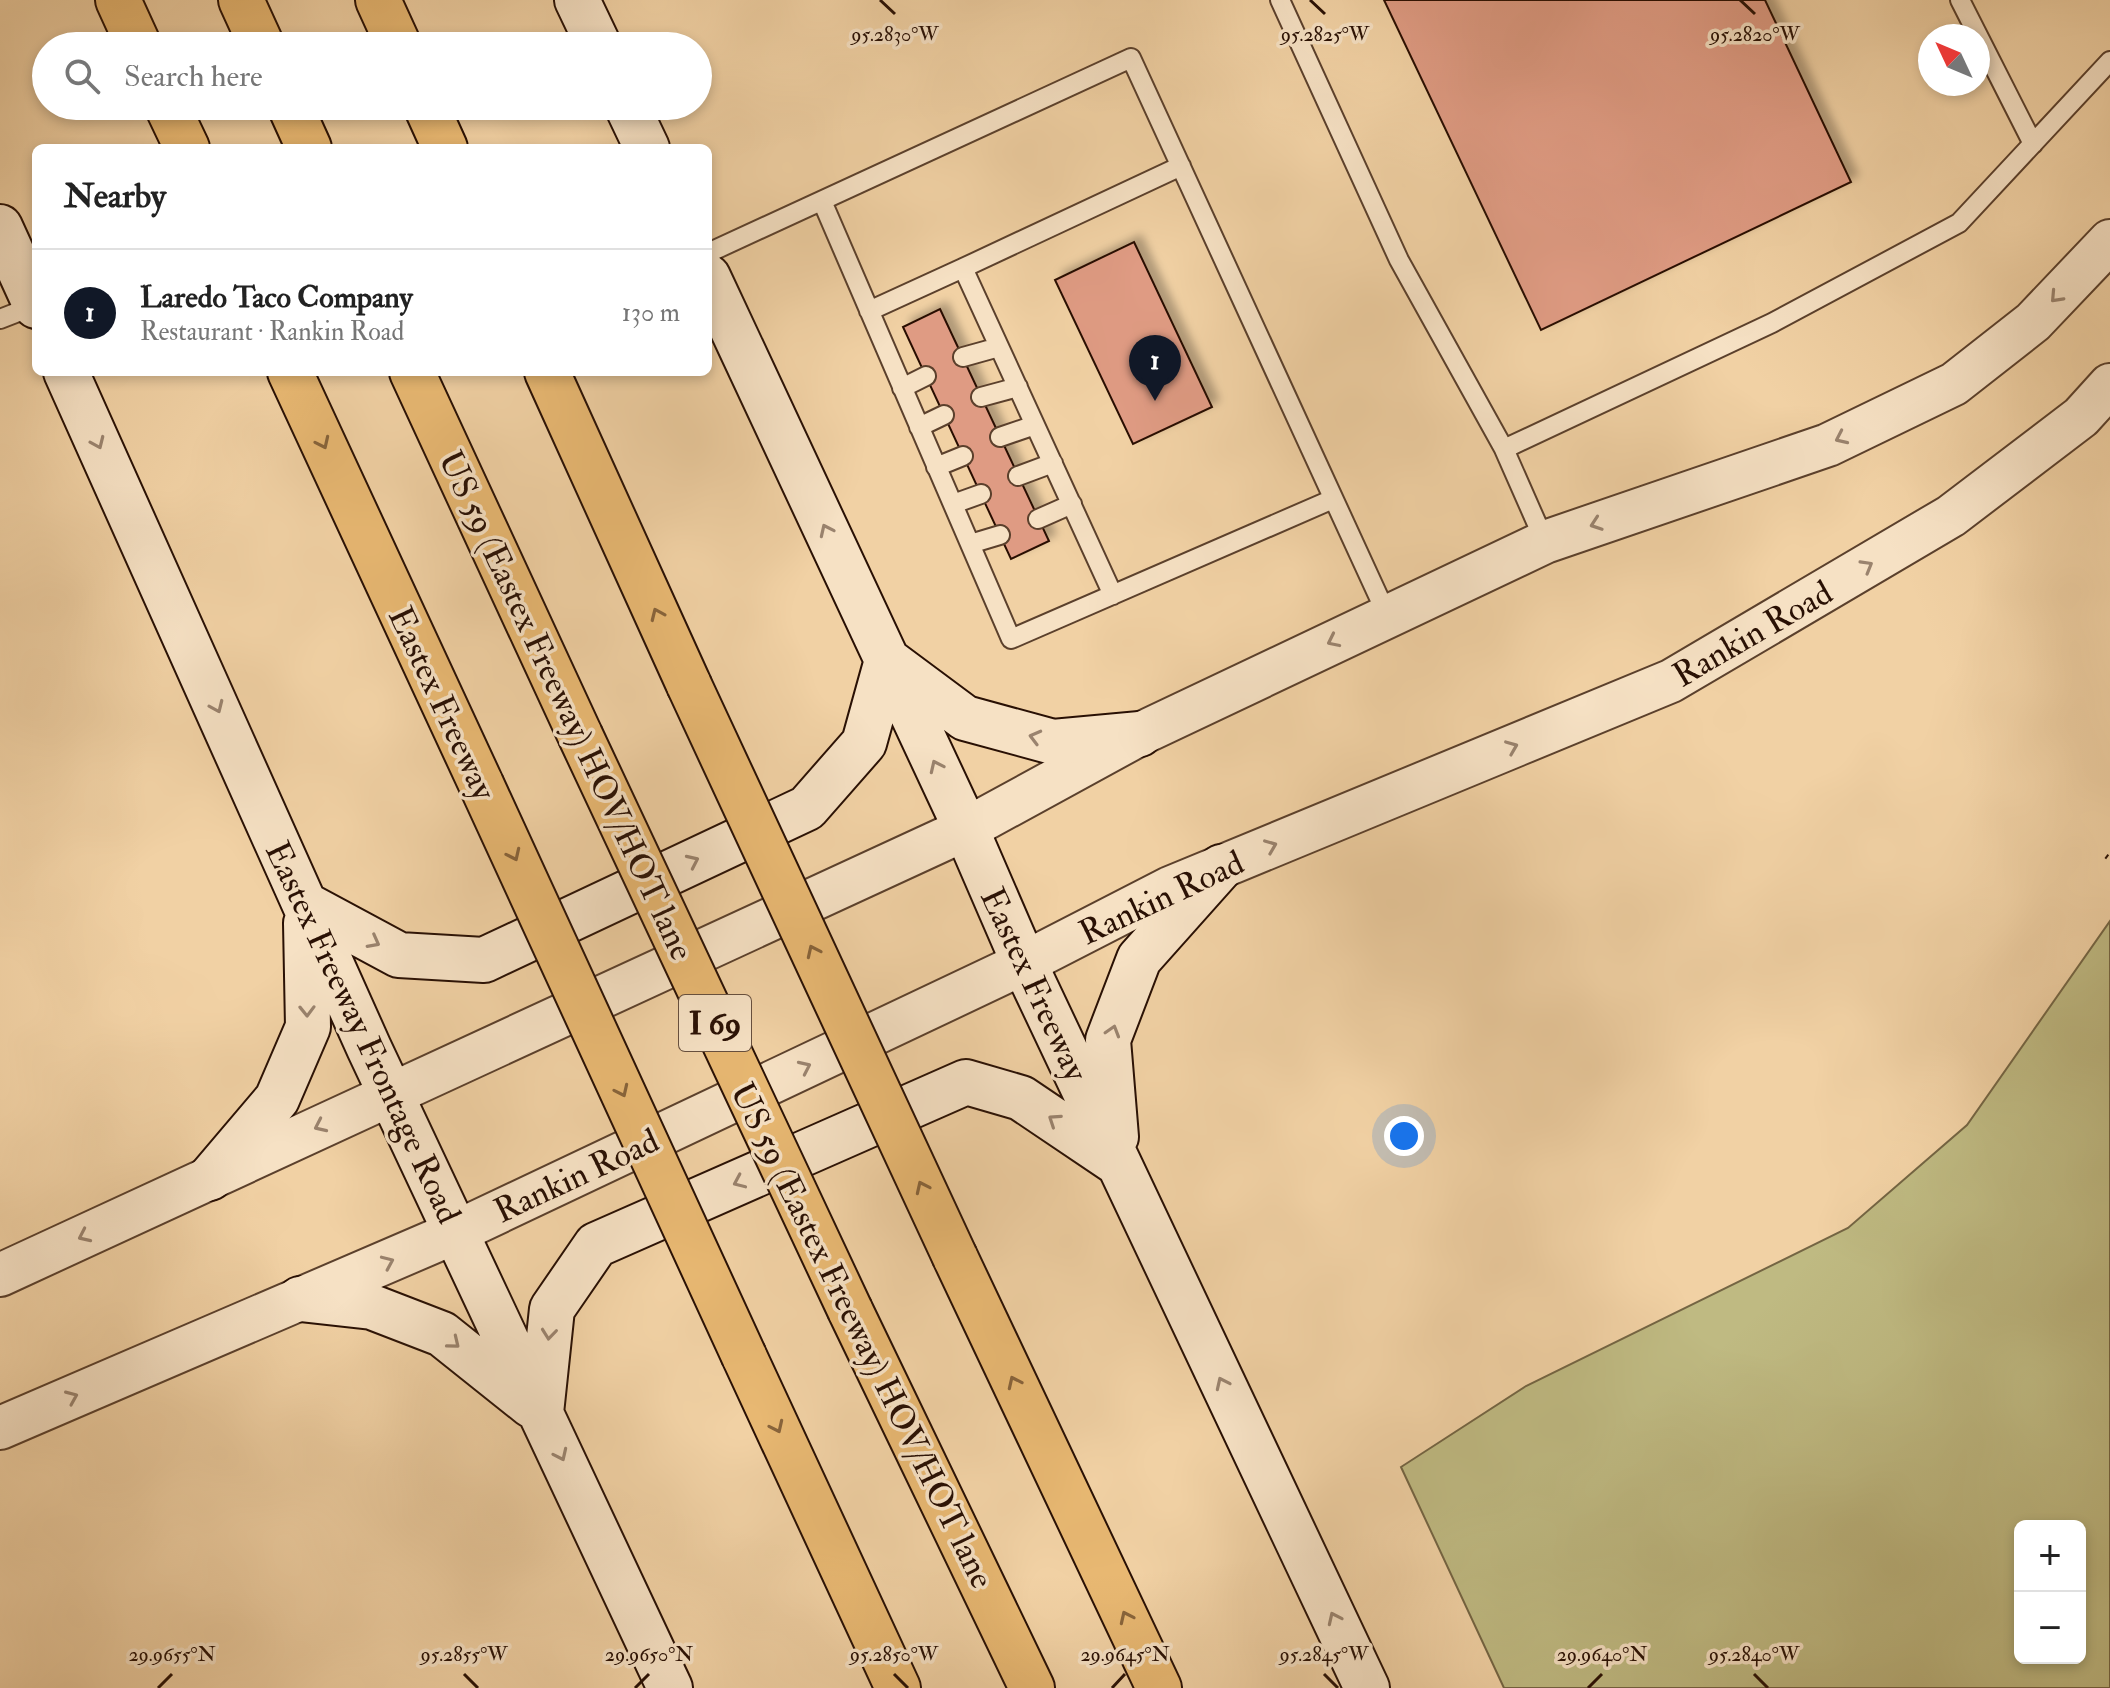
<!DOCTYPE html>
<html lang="en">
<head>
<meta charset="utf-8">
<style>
	:root { --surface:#fff; --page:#f6f6f6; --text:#222; --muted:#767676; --line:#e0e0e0; --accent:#111827 }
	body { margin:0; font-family:"IM FELL Double Pica",serif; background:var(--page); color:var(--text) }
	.controls { position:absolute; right:24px; bottom:24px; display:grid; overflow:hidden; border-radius:12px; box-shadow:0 4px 12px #0003 }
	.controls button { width:72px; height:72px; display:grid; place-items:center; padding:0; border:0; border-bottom:2px solid var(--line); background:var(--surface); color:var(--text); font:40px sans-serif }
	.compass { position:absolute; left:1918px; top:24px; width:72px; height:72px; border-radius:50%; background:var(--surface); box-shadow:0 4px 12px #0003; rotate:314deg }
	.you { position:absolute; left:1404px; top:1136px; width:28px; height:28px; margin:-20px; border:6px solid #fff; border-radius:50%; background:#1a73e8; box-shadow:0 0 0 12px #1a73e833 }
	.badge { display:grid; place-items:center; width:52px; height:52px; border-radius:50%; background:var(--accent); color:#fff; font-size:26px; font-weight:700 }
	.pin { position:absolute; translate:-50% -66px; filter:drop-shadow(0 2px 4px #0008) }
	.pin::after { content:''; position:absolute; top:42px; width:28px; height:24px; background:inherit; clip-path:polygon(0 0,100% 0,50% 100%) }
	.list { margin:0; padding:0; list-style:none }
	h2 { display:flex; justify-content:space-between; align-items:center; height:104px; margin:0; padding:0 32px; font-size:34px }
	h2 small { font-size:26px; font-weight:400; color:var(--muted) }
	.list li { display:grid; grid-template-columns:52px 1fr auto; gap:24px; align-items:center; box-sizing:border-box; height:128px; padding:0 32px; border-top:2px solid var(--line) }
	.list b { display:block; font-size:30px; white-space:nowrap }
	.list p { margin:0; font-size:26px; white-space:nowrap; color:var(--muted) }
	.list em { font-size:26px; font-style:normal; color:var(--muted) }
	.icon { flex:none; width:44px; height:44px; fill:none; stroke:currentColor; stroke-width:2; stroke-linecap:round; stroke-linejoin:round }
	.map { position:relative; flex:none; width:2110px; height:1688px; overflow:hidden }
	.search { position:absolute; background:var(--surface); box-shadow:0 4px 12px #0003; left:32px; top:32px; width:680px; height:88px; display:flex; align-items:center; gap:20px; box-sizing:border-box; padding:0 28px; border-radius:44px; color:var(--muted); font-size:30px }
	.panel { position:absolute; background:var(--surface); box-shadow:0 4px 12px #0003; left:32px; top:144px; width:680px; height:232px; border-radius:12px }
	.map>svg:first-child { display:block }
	.green { fill:#bfba82; stroke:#746543; stroke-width:2; fill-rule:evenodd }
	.building { fill:#df9b83; stroke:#291004; stroke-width:2; filter:url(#shadow) }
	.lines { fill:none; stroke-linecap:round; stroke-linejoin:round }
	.service-casing { stroke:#5b402c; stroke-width:22 }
	.tertiary-casing { stroke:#5b402c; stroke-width:46 }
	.secondary-casing { stroke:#291004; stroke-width:48 }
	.motorway-casing { stroke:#291004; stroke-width:48 }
	.path { stroke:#291004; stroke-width:5; stroke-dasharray:2 4; stroke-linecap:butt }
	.service { stroke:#f6e1c4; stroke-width:18 }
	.tertiary { stroke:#f6e1c4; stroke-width:42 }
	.secondary { stroke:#f6e1c4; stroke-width:44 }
	.motorway { stroke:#e8b872; stroke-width:44 }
	.motorway-bridge-casing { stroke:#291004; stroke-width:48; stroke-linecap:butt }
	.motorway-bridge { stroke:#e8b872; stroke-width:44 }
	.oneway { stroke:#9a836e }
	.oneway2 { stroke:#88643b }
	.ticks { fill:none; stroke:#291004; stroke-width:3 }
	.labels { text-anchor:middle; stroke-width:7; stroke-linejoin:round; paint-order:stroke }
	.shield { fill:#f6e1c4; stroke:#664f3e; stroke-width:2 }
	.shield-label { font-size:32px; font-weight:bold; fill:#291004 }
	.street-label { font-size:34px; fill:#291004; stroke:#f6e1c4 }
	.ticks-label { font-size:20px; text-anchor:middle; fill:#291004; stroke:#f6e1c4; stroke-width:7; stroke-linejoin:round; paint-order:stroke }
</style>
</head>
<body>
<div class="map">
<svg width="2110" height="1688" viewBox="0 0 2110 1688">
	<defs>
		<filter id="shadow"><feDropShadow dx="7" dy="-7" stdDeviation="4" flood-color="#0004"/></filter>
	</defs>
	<rect width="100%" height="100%" fill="#f1d1a4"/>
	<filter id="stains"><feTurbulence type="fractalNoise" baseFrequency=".0025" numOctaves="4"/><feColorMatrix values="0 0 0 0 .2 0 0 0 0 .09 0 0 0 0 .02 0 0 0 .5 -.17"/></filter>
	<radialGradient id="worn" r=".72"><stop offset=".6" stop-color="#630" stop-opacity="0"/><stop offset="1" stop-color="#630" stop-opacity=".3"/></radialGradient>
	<path class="green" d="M2110,921V1688H1504L1401,1467L1526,1386L1848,1228L1967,1125ZM2020,1526H2080V1658H2020Z"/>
	<path class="building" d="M1384,0H1765L1851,182L1541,330Z
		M1134,242L1212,407L1133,444L1055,280Z
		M940,309L1049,541L1011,559L903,327Z"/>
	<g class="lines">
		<g class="service-casing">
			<path id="service" d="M1280,0L1399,260L1504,449
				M1960,0L2033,144
				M822,201L1011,639L1333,499
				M708,253L1131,58L1387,615
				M963,268L1181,166
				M869,311L963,268L1113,595
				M0,319L36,305
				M963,357L999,347
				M902,388L926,376
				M981,397L1018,387
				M919,427L944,415
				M1000,437L1035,425
				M936,467L963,456
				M1018,476L1053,463
				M953,504L981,494
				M1038,519L1072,504
				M1545,542L1504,449L1772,323L1959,223L2110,61
				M970,544L1000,535"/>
		</g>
		<g class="tertiary-casing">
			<path id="tertiary" d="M0,1275L966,829L1140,734L1545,542L1828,445L1954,384L2033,322L2110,241
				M0,1428L456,1232L1024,963L1170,888L1671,681L1951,516L2081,417L2110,385"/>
		</g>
		<g class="secondary-casing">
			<path id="secondary" d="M577,0L599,46
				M627,106L647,148
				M0,227L36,306
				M708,277L966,829L1024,963L1367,1688
				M66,372L369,1048L670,1688
				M306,905L399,955L484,960L807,808L864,743L887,660L965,718L1053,742L1140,734
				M1116,1137L1108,1040L1139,959L1221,867
				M210,1178L277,1099L308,1027L306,923
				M300,1299L372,1307L442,1334L531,1405
				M541,1413L552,1309L596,1245L966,1082L1021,1098L1116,1162"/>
		</g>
		<g class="motorway-casing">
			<path id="motorway" d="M118,0L139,46
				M241,0L262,46
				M378,0L399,46
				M167,106L187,148
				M290,106L309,148
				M426,106L445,148
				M290,372L481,784
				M412,372L580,735
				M547,372L689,685
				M955,1257L1159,1688
				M850,1310L1032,1688
				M744,1356L898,1688"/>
		</g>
		<path class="path" d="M2106,856L2110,859"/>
		<use href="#service" class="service"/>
		<use href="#tertiary" class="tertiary"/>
		<use href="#secondary" class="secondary"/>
		<use href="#motorway" class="motorway"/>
		<g class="motorway-bridge-casing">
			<path id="motorway-bridge" d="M689,685L955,1257
				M580,735L850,1310
				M481,784L744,1356"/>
		</g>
		<use href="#motorway-bridge" class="motorway-bridge"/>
	</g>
	<defs><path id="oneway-chevron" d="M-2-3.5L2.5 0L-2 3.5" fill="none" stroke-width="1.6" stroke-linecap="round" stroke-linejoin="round" transform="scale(2)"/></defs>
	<g class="oneway">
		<use href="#oneway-chevron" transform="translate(2056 297) rotate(133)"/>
		<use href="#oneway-chevron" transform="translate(1841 438) rotate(155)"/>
		<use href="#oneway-chevron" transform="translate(98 443) rotate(66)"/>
		<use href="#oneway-chevron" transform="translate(1596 524) rotate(161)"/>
		<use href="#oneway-chevron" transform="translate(826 530) rotate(-115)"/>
		<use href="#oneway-chevron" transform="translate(1867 566) rotate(-30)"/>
		<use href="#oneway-chevron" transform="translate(1333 641) rotate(154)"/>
		<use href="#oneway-chevron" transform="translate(217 707) rotate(66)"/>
		<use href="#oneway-chevron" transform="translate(1035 737) rotate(-165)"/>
		<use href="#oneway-chevron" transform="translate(1512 747) rotate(-22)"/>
		<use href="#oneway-chevron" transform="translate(936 766) rotate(-115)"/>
		<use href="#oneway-chevron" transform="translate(1271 846) rotate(-22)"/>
		<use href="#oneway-chevron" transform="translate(693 861) rotate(-25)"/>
		<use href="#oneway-chevron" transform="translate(374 942) rotate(28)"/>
		<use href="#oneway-chevron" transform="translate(307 1011) rotate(89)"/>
		<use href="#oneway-chevron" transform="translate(1113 1031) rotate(-73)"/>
		<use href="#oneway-chevron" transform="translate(805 1067) rotate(-25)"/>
		<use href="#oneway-chevron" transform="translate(1054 1120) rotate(-146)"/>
		<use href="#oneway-chevron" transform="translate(320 1126) rotate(155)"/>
		<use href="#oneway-chevron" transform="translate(739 1182) rotate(156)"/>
		<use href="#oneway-chevron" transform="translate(84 1236) rotate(155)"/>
		<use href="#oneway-chevron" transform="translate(388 1262) rotate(-24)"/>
		<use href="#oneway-chevron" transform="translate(549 1334) rotate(96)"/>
		<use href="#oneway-chevron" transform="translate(454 1343) rotate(39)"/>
		<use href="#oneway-chevron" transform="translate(1222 1383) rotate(-115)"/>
		<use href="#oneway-chevron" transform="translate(72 1397) rotate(-23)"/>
		<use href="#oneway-chevron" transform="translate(561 1455) rotate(65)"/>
		<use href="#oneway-chevron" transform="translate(1334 1618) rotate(-115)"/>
	</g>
	<g class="oneway2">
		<use href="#oneway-chevron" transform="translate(323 443) rotate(65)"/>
		<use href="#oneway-chevron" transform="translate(657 614) rotate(-114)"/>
		<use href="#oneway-chevron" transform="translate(514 855) rotate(65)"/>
		<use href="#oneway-chevron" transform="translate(813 951) rotate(-115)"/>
		<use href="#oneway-chevron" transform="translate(622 1091) rotate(65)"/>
		<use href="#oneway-chevron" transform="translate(922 1187) rotate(-115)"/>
		<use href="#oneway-chevron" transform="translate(1014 1382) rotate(-115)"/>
		<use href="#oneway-chevron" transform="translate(777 1427) rotate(65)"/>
		<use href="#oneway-chevron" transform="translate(1126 1617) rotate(-115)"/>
	</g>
	<path class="ticks" d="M880,0L895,14M1310,0L1325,14M1740,0L1755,14M464,1674L478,1688M894,1674L908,1688M1324,1674L1338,1688M1754,1674L1768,1688M158,1688L172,1674M635,1688L649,1674M1112,1688L1125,1674M1588,1688L1602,1674"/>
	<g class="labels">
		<rect class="shield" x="679" y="995" width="72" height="56" rx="6"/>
		<g class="shield-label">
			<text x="715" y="1034">I 69</text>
		</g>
		<g class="street-label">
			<text transform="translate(1752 633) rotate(-30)" y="12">Rankin Road</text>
			<text transform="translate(443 703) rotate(65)" y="12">Eastex Freeway</text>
			<text transform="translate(567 705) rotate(65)" y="12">US 59 (Eastex Freeway) HOV/HOT lane</text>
			<text transform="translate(1161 897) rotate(-25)" y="12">Rankin Road</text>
			<text transform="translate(1035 984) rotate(65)" y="12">Eastex Freeway</text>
			<text transform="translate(364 1032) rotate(65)" y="12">Eastex Freeway Frontage Road</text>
			<text transform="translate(576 1175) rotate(-25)" y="12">Rankin Road</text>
			<text transform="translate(863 1335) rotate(64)" y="12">US 59 (Eastex Freeway) HOV/HOT lane</text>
		</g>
	</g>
	<g class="ticks-label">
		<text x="895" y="41">95.2830°W</text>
		<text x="1325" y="41">95.2825°W</text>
		<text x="1755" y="41">95.2820°W</text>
		<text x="172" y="1661">29.9655°N</text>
		<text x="649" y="1661">29.9650°N</text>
		<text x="1125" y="1661">29.9645°N</text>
		<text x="1602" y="1661">29.9640°N</text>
		<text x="464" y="1661">95.2855°W</text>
		<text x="894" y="1661">95.2850°W</text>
		<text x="1324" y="1661">95.2845°W</text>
		<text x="1754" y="1661">95.2840°W</text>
	</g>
	<rect width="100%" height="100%" filter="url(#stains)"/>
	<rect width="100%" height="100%" fill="url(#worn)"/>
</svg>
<div class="controls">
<button>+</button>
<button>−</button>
</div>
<svg class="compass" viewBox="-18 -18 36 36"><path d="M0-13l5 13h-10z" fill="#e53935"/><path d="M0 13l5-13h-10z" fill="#767676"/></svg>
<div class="you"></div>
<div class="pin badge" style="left:1155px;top:401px">1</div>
<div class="search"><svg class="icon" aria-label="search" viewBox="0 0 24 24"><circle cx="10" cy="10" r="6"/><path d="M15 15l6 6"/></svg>Search here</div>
<section class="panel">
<h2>Nearby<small></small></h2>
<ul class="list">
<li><span class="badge">1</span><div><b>Laredo Taco Company</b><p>Restaurant · Rankin Road</p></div><em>130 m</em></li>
</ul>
</section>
</div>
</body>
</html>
